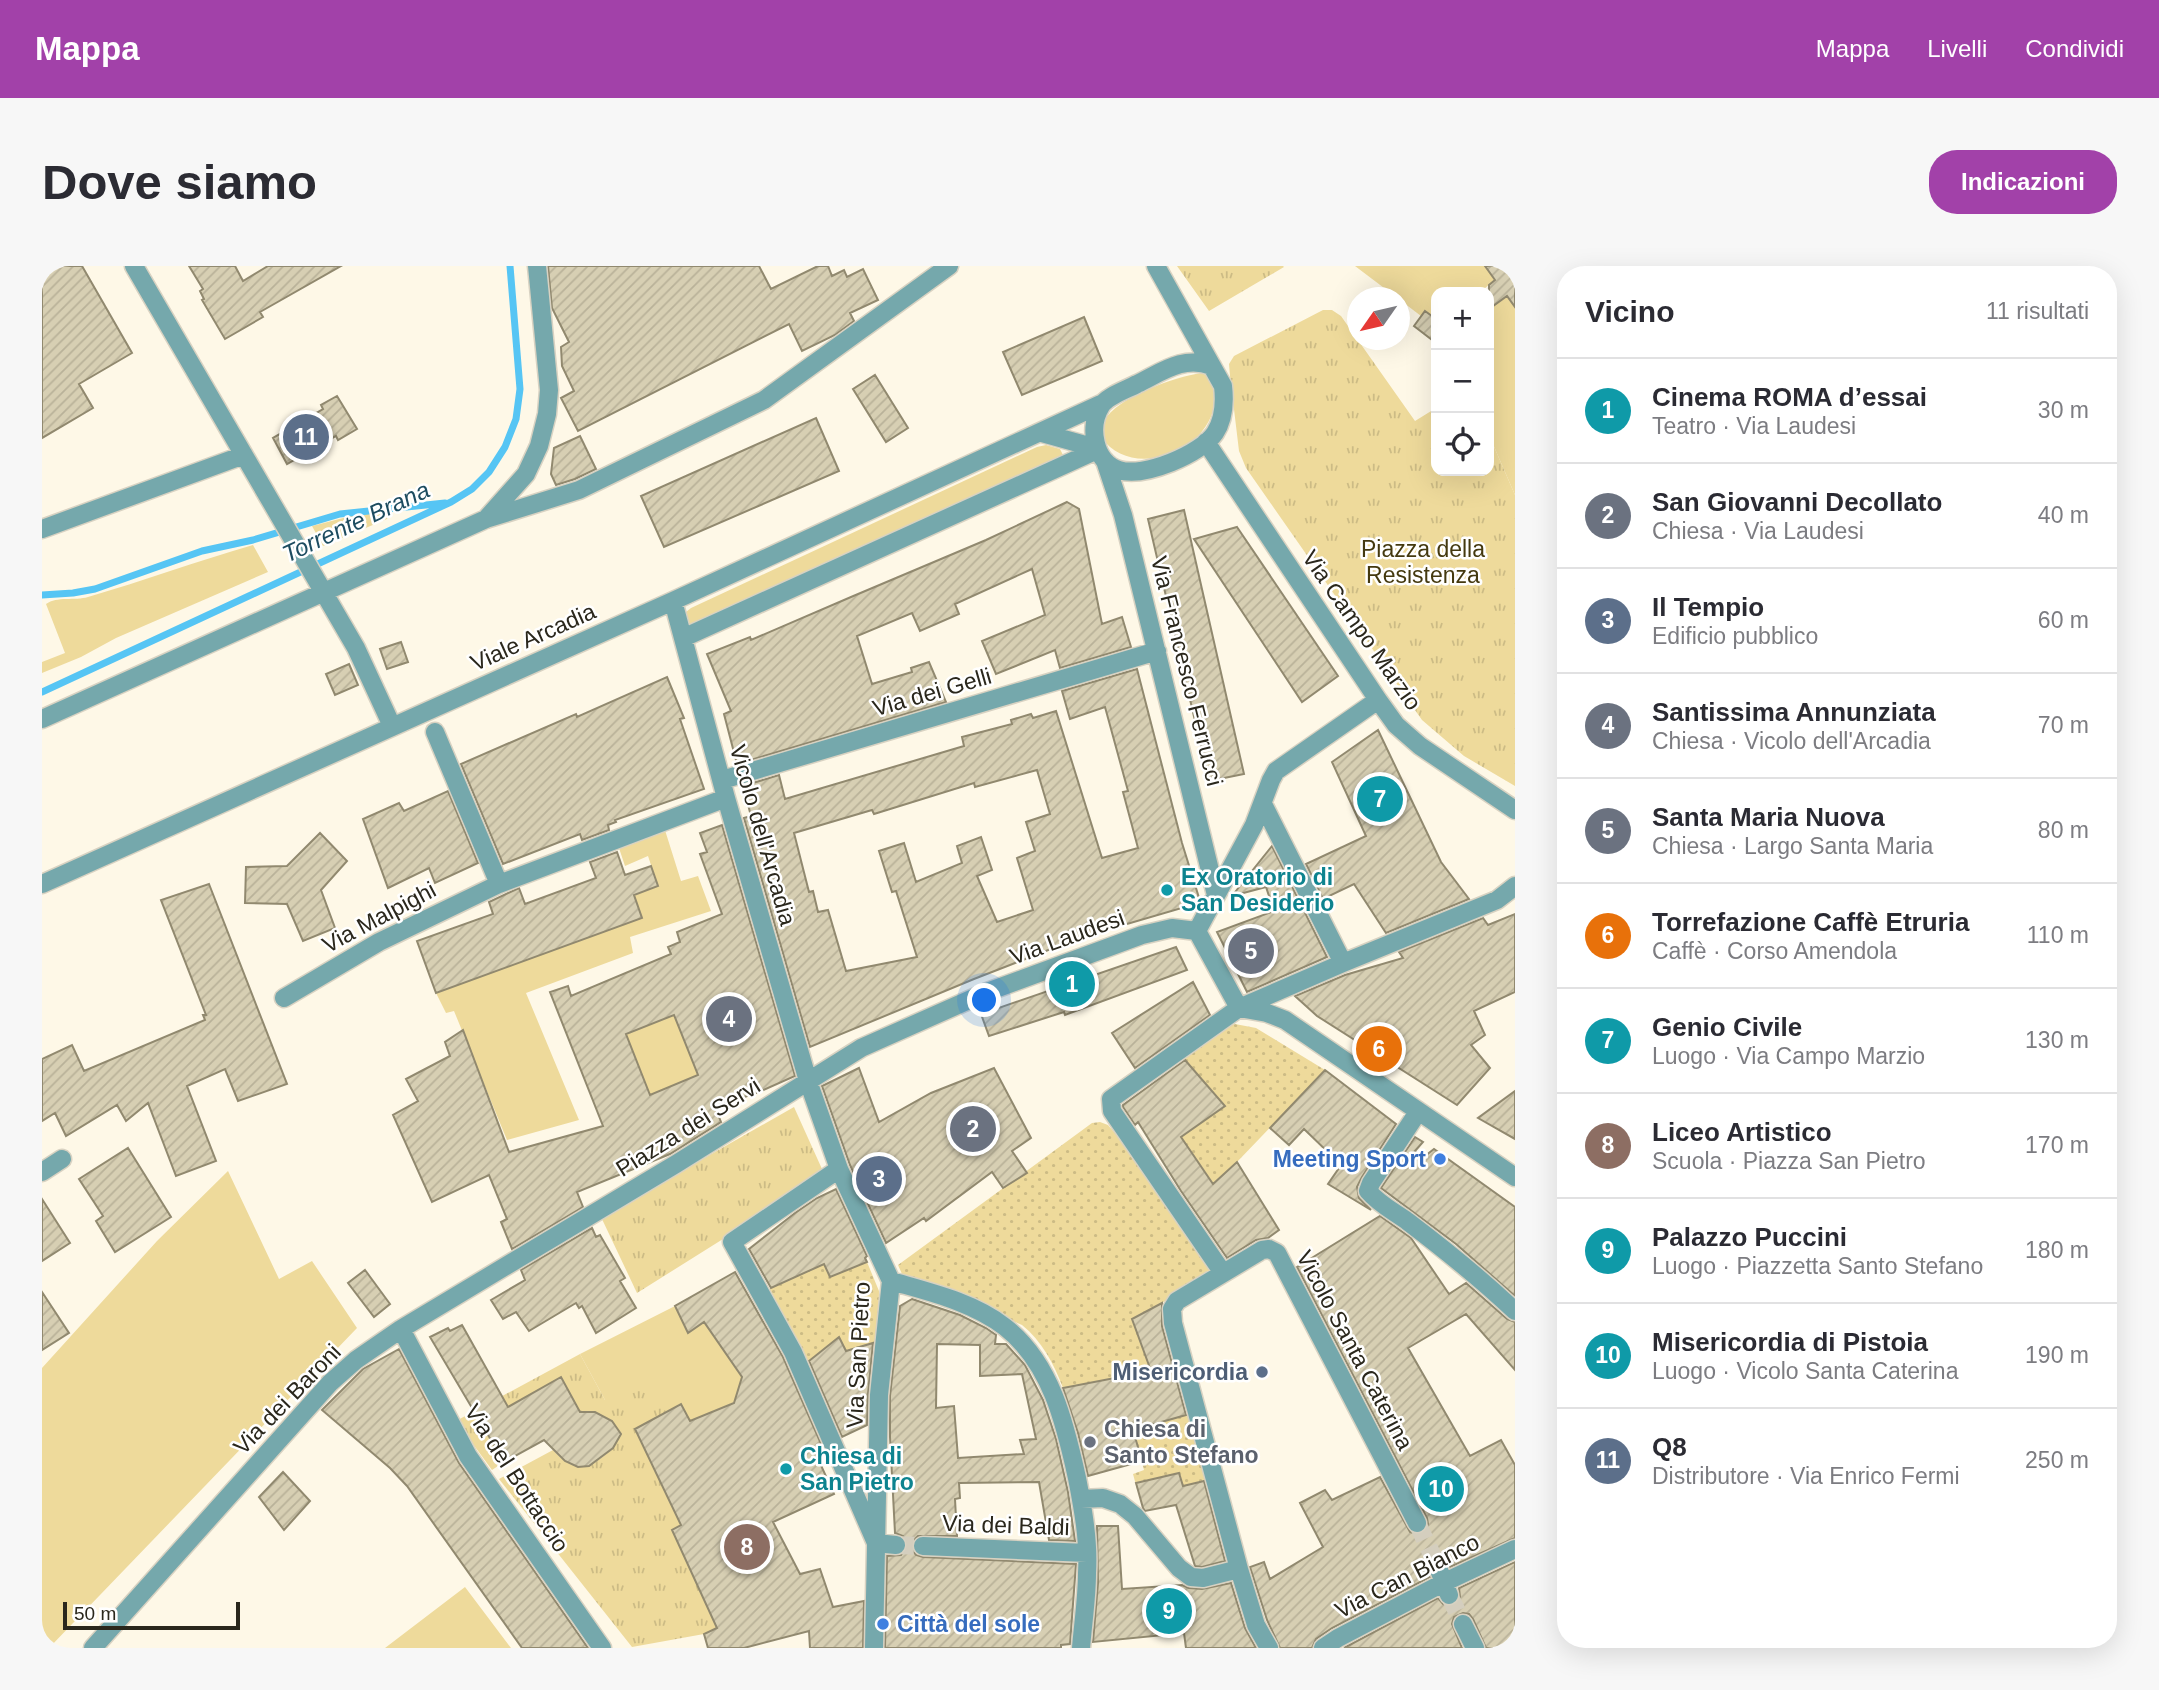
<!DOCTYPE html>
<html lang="it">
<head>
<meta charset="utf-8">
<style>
	:root { --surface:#fff; --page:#f7f7f7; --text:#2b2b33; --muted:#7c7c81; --line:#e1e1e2; --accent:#a241a9 }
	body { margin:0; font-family:Helvetica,sans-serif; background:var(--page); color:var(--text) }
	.controls { position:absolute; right:21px; top:21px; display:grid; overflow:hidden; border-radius:14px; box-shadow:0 7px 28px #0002 }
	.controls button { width:63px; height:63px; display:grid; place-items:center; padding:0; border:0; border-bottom:2px solid var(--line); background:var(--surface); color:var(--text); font:35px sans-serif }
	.compass { position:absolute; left:1305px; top:21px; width:63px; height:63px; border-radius:50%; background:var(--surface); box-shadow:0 7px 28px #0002; rotate:236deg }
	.scale { position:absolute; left:21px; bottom:18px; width:177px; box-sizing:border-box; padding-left:7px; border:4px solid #2a271c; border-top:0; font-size:19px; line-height:24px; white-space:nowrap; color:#2a271c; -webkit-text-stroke:5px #fff; paint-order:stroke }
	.you { position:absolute; left:943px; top:735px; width:24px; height:24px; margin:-18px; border:5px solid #fff; border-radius:50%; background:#1a73e8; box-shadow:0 0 0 10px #1a73e833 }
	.badge { display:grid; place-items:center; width:46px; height:46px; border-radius:50%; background:var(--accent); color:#fff; font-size:23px; font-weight:700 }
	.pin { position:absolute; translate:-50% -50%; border:4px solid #fff; box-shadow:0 2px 7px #0006 }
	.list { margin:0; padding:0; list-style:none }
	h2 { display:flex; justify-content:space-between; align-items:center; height:91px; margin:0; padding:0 28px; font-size:30px }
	h2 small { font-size:23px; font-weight:400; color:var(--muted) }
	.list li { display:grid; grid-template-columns:46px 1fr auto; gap:21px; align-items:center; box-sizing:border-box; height:105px; padding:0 28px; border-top:2px solid var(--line) }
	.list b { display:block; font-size:26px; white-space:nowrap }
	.list p { margin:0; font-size:23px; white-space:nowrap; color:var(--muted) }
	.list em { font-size:23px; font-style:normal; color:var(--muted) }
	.icon { flex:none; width:38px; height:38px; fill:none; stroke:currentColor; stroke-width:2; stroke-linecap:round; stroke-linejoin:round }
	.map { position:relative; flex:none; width:1473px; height:1382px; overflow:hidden; border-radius:28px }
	header { display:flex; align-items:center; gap:42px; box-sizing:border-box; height:98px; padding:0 35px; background:var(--accent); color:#fff }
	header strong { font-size:33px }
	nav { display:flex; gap:38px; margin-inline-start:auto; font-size:24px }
	.intro { display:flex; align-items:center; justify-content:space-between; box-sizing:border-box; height:168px; padding:0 42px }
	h1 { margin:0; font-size:49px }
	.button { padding:18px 32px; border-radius:28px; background:var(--accent); color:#fff; font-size:24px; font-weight:700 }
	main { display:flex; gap:42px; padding:0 42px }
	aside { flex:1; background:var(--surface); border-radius:28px; box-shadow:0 7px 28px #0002 }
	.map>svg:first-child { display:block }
	.grass { fill:#eeda9b }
	.park { fill:url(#park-tufts) }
	.garden { fill:url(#garden-dots) }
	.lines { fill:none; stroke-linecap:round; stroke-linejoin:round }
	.stream { stroke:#56c5f4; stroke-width:7 }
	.building { fill:url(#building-hatch); stroke:#91896f; stroke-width:2; fill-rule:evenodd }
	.minor-tunnel { stroke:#d4cebe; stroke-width:18; stroke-dasharray:18 9; stroke-linecap:butt }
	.minor-casing { stroke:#d8d2c2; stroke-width:21 }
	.minor { stroke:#75a8ac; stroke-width:18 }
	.culture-dot { fill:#0f9aa8; stroke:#fff; stroke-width:2.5 }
	.shop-dot { fill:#3f7fe0; stroke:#fff; stroke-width:2.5 }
	.service-dot { fill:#5c6f8a; stroke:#fff; stroke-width:2.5 }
	.worship-dot { fill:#6b7280; stroke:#fff; stroke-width:2.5 }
	.labels { text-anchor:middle; stroke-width:5; stroke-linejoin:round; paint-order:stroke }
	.park-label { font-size:23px; fill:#44390f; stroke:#fff }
	.street-label { font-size:23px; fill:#2a271c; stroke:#fff }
	.culture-label { font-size:23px; font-weight:bold; fill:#0d838f; stroke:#fff; text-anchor:start }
	.shop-label { font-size:23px; font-weight:bold; fill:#366cbe; stroke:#fff; text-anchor:end }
	.service-label { font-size:23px; font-weight:bold; fill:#4e5e75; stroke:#fff; text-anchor:end }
	.worship-label { font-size:23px; font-weight:bold; fill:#5b616d; stroke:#fff; text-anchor:start }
	.water-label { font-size:24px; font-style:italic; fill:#1d4c60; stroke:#fff }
</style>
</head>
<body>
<header>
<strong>Mappa</strong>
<nav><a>Mappa</a><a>Livelli</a><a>Condividi</a></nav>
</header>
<div class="intro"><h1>Dove siamo</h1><a class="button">Indicazioni</a></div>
<main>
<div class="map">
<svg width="1473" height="1382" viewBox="0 0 1473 1382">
	<defs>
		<pattern id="park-tufts" width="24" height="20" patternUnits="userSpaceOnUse" patternTransform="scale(1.75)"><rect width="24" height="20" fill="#eeda9b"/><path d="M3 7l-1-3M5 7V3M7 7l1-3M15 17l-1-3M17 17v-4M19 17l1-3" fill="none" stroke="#ccbb85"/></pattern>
		<pattern id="garden-dots" width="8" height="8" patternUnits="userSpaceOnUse" patternTransform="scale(1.75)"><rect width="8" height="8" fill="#eeda9b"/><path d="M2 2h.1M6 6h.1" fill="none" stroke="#ccbb85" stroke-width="1.8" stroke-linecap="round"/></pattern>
		<pattern id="building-hatch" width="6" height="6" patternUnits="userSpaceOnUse" patternTransform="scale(1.75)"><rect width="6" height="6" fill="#d7cfb3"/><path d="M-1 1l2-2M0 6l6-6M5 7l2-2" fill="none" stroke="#b9b299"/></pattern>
	</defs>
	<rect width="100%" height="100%" fill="#fef8e7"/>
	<path class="grass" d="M1313,0H1443L1453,14L1438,26H1394V53L1383,45L1379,50L1358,34V32L1354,31Z
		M1466,29L1473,39V229L1447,169V43Z
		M1159,107C1169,110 1172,117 1173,127C1177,182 1091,218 1059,171C1059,165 1059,160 1062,155C1075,131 1133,111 1159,107Z
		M1004,179L1018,183L1021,189L644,361V346L649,342L995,181Z
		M344,245L347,246L348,251L345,253L281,280L270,260L309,250Z
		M211,279L226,306L74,372L39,391L0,407V396L23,387L4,338C15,330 33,335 46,331C101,315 155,295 211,279Z
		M622,561L639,615L656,610L669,645L588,671L591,687L484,727L537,854L465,874L412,745L404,747L394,727L600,652L592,629L616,620L606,590L583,600L576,579Z
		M632,749L656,809L608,829L584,768Z
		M186,905L237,1013L270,995L315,1062L7,1382H0V1102L115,975Z
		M633,1040L646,1066L662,1056L703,1116C696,1121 693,1127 695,1135L648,1155L639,1139L626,1145L563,1134L538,1088Z
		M423,1321L469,1382H343Z"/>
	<path class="park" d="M1135,0H1241L1242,1L1167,45Z
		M1281,44H1290L1299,50L1373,155L1394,142V205H1447V169L1473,229V520L1422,490L1380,454L1204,202L1197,185L1188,110L1187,98L1192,90Z
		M752,841L780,903L689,968L595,1027L559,951Z
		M538,1088L563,1134L607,1111L626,1145L594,1163L639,1259L675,1362L662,1368L590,1381L457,1213L511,1184C533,1209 549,1203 571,1182L570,1155L553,1146L439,1156L462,1196L450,1204L414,1155Z"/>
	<path class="garden" d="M1193,758L1214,762L1283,804L1195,896L1171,917L1139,871L1183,840L1139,790L1184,760Z
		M1058,856L1066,859L1099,897L1170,1005L1120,1037L1090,1053L1110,1105L1021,1122C1012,1098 1000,1075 980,1059L860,1008L856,999L1050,857Z
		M825,996L837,1025L836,1076L804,1085L797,1071L763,1099L725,1024L782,998L788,1011Z
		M1149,1147L1167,1213L1141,1220L1137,1207L1095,1223L1091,1208L1102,1204L1091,1164Z"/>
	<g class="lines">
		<path class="stream" d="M0,329L31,327L53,323L160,285L211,274L298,248L403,237
			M0,426L409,236L430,223L447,206L463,181L474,153L478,123L468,0"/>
	</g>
	<path class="building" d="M0,0H40L90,87L37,118L51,142L0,172Z
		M147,0H193L201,15L226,0H299L218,46L221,51L183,73L160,34L162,33L158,25L161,23Z
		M506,0H717L729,23L776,0H786L790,10L802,4L805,11L821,3L836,34L808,47L812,55L793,69L760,85L747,58L536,165L519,132L532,125L520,100L519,81L527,76L510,42Z
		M1443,0H1473V41L1465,30L1447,43V19L1453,14Z
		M1383,45L1394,53V77L1372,60Z
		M1042,51L1060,95L980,129L961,86Z
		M833,109L866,162L844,176L811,123Z
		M295,130L315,163L296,174L294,170L245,198L231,172L281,143L279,139Z
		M774,152L797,205L622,281L599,230Z
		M538,170L554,203L533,213L514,219L509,208L512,182Z
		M1025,236L1037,243L1060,358L1080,351L1089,381L1018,402L1013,384L954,408L940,375L1003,349L990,303L913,338L917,348L878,365L870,347L815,370L830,418L870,406L869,402L887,396L904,436L695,498L682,448L689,445L665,388L708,371L709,374L809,331L944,274Z
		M1142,244L1202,508L1167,515L1106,253Z
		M1195,261L1296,410L1260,436L1152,273Z
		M359,376L366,396L345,403L338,383Z
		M307,398L316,419L293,429L284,408Z
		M1095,403L1140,577L1158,635L1157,637L1037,672L932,713L768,781L702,552L709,550L701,520L737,509L743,533L922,480L920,471L970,458L969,454L989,448L991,452L1014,445L1060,592L1096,582L1081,526L1086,525L1063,441L1028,453L1020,425ZM995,504L1008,548L984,556L993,585L975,592L991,644L955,656L935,610L950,604L939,571L915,580L920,597L874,616L862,577L837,585L850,626L854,625L875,691L804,705L786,644L776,646L771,625L767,626L752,567L830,544L832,548L932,517L933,521Z
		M625,411L642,452L638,453L662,523L573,554L574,556L566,559L567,564L540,574L538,568L461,598L419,498L534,448L535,451Z
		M1336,464L1399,596L1427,633L1344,667L1312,618L1281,633L1264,598L1324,570L1290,496Z
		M406,525L436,597L393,617L387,602L346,622L321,553L357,537L362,545Z
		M680,559L753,810L717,826L673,841L679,856L628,888L535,926L541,941L470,983L459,956L465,953L447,909L390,936L351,849L376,835L364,813L408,790L403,776L421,764L467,886L561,860L508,726L526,720L529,730L629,688L626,681L638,676L635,666L680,648L658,588L665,586L658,567ZM632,749L656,809L608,829L584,768Z
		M278,567L305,595L279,624L293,662L261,675L245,638L203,637L204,601L245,600Z
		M1230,580L1285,691L1205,726L1175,666L1232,645L1224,621L1190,630Z
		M575,586L583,609L609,600L616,620L592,629L600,652L394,727L375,675L451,648L447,636L477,622L483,638L554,612L548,596Z
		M167,618L245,818L196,835L183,803L145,820L174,895L134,910L106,837L84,855L75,839L24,870L13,847L0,855V793L30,779L42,805L163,754L161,749H164L119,634Z
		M1473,648V726L1432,745L1443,769L1429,779L1448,802L1415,839L1275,750L1253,730L1303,709L1361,692L1357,686L1441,652L1446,659Z
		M1134,681L1145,704L1023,749L1022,746L947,770L939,748Z
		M1151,716L1168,749L1093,802L1070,767Z
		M1143,794L1183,840L1139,871L1171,918L1195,896L1237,964L1226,972L1214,974L1185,992L1139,925L1096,856L1093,859L1081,841V839Z
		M817,802L837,856L889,827L952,802L989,872L970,885L985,907L961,922L950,906L884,955L882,952L844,977L808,899L780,820Z
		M1283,804L1354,858L1320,911L1315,921L1317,932L1329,944L1286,918L1297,902L1285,894L1289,889L1262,863L1247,879L1228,862Z
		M1473,825V873L1436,852Z
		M1373,871L1381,876L1373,885L1379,893L1392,883L1473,941V1030L1414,978L1339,922Z
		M86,882L129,951L73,986L54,955L61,950L37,913Z
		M794,923L825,990L823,992L825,996L788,1011L782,998L729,1022L707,983L753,947L775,932Z
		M0,933L28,977L0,995Z
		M1338,950L1369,972L1407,1028L1424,1017L1465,1053L1473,1056V1104L1424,1048L1366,1082L1428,1190L1459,1174L1473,1199V1272L1408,1301L1401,1290L1390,1289L1386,1293L1384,1298L1388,1311L1290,1362L1274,1373L1270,1382H1238L1225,1354L1208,1301L1222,1296L1228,1313L1281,1281L1258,1237L1283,1224L1290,1234L1338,1211L1368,1266L1374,1268L1380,1267L1384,1264L1386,1258L1385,1252L1255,1001Z
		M550,962L554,971L558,969L583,1012L578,1015L594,1042L554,1067L540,1040L537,1042L534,1037L487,1065L474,1046L461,1053L449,1034L483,1014L479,1004Z
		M323,1004L348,1038L332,1051L306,1017Z
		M693,1006L741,1091L780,1180L772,1184L792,1228L731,1256L758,1308L778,1303L791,1341L822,1335L821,1382H768L767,1365L702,1382H666L662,1368L675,1362L630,1264L639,1259L593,1163L639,1138L648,1155L692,1137L700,1111L662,1056L646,1067L633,1040Z
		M0,1026L27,1067L0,1084Z
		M870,1033L918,1049L944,1062L954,1069L953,1078H964L983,1099L1001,1134L1014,1173L1026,1226L1033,1275L1007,1274L997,1216L917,1217L918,1232L913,1233L915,1270H876L871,1275V1285L874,1289L881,1291L1034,1298L1028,1378L1019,1379V1382H843L845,1290L859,1289L865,1279L861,1270L853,1267L848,1171V1130L858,1040ZM895,1078L938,1079V1110L980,1108L994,1173L978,1174L982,1188L916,1192L912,1140L894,1142Z
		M1120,1037V1060L1144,1149L1091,1164L1100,1195L1046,1210L1036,1167L1021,1122L1109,1105L1090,1053Z
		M420,1059L466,1141L519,1111L538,1146H553L570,1155L579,1168L571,1182L547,1200L536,1201L523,1195L502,1174L462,1196L388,1071L406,1062L408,1065Z
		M797,1071L804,1085L831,1077L826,1128L825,1159L800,1171L767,1095Z
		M357,1083L417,1197L546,1382H480L365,1220L348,1202L280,1144L321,1103Z
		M241,1206L268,1235L242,1264L217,1231Z
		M1137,1207L1141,1220L1162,1215L1183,1295L1160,1301L1153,1300L1134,1239L1103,1245L1101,1242L1094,1217Z
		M1055,1260H1076L1080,1323L1140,1319L1147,1322L1160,1323L1189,1317L1203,1362L1214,1382H1144L1142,1367L1051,1376L1056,1317Z
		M1473,1296V1382H1444L1431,1353L1427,1348L1421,1347L1412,1351L1410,1358L1420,1382H1302L1396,1332L1401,1338L1406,1340L1412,1339L1418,1331L1417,1322Z"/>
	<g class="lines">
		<path class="minor-tunnel" d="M1375,1257L1395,1299
			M854,1279L881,1280
			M1407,1329L1421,1358"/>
		<g class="minor-casing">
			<path id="minor" d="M92,0L314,382L350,460
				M1114,0L1181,120C1183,137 1182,153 1173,167C1159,188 1102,212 1077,204C1052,196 1046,161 1059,140C1065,130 1084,124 1095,118C1120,106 1141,89 1170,100
				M1000,167L1054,182
				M1164,176L1336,434L1354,459L1378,480L1473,544
				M1063,195L1081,249L1174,629
				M444,253L484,208L497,180L505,148L507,124L495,0
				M0,263L202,189
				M631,335L684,532L766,815L797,903L849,1015L837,1129L832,1382
				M641,372L1055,184
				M0,453L444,253L537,224L722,134L907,0
				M393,466L457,618L684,532
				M680,514L1115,385
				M1221,538L1301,697
				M0,618L631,335L1059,138
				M1155,665L1212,559L1229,514L1234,505L1336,434
				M1155,665L1197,742
				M242,732L337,676L457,618
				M1197,742L1225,747L1243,754L1473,911
				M1376,846L1329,917L1326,925C1337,938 1351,945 1365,955C1402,983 1439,1013 1473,1045
				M797,903L690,976L751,1086L834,1277L854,1279
				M0,906L20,893
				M1181,1007L1070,845L1069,833L1197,742L1301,697L1455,634L1473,620
				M849,1015C887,1026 931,1036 963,1061C1009,1097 1023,1157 1035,1212C1041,1243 1047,1275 1045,1307C1045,1332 1041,1357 1039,1382
				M359,1063L426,1190L560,1382
				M1039,1233L1061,1232L1078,1238L1093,1250L1137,1302L1149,1311L1161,1312L1197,1303
				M881,1280L1045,1287
				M1395,1299L1407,1329
				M1421,1358L1433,1382
				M51,1382L288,1117L314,1094L359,1063L634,898L819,782L945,726L1100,669L1130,662L1155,665
				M1227,1382L1214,1359L1197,1303L1131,1057L1130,1043L1135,1035L1220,984L1227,983L1235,987L1375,1257
				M1281,1382L1296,1372L1403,1316L1473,1283"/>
		</g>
		<use href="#minor" class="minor"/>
	</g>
	<g class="culture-dot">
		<circle cx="1125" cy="624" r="7"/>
		<circle cx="744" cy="1203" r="7"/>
	</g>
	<g class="shop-dot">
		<circle cx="1398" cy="893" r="7"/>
		<circle cx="841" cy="1358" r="7"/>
	</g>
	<circle class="service-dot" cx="1220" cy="1106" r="7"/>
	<circle class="worship-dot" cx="1048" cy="1176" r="7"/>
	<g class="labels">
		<g class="park-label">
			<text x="1381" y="291">Piazza della<tspan x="1381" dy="26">Resistenza</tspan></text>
		</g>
		<g class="street-label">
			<text transform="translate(1320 364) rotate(55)" y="8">Via Campo Marzio</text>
			<text transform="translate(491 371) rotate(-24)" y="8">Viale Arcadia</text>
			<text transform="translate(1145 405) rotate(76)" y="8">Via Francesco Ferrucci</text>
			<text transform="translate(890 426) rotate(-16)" y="8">Via dei Gelli</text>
			<text transform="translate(721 569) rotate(74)" y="8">Vicolo dell'Arcadia</text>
			<text transform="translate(337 651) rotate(-28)" y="8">Via Malpighi</text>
			<text transform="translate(1025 671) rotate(-20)" y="8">Via Laudesi</text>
			<text transform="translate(646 861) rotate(-32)" y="8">Piazza dei Servi</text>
			<text transform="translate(1313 1084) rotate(62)" y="8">Vicolo Santa Caterina</text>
			<text transform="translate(816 1089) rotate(-87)" y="8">Via San Pietro</text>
			<text transform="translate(245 1133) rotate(-46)" y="8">Via dei Baroni</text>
			<text transform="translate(475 1212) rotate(57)" y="8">Via del Bottaccio</text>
			<text transform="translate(964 1259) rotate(2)" y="8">Via dei Baldi</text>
			<text transform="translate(1365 1310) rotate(-27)" y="8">Via Can Bianco</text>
		</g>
		<g class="culture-label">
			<text x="1139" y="619">Ex Oratorio di<tspan x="1139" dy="26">San Desiderio</tspan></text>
			<text x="758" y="1198">Chiesa di<tspan x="758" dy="26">San Pietro</tspan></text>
		</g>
		<g class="shop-label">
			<text x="1384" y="901">Meeting Sport</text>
			<text x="855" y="1366" text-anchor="start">Città del sole</text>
		</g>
		<g class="service-label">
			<text x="1206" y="1114">Misericordia</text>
		</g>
		<g class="worship-label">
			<text x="1062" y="1171">Chiesa di<tspan x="1062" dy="26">Santo Stefano</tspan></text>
		</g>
		<g class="water-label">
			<text transform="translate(314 256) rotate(-25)" y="8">Torrente Brana</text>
		</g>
	</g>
</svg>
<div class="controls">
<button>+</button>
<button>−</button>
<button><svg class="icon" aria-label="locate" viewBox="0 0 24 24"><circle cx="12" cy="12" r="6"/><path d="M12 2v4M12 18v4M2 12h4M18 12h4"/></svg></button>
</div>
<svg class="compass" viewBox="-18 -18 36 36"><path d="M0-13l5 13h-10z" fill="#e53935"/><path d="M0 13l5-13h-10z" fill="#7c7c81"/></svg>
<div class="scale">50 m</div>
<div class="you"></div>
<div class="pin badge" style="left:1030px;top:718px;background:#0f9aa8">1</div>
<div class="pin badge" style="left:931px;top:863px;background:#6b7280">2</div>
<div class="pin badge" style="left:837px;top:913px;background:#5c6f8a">3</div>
<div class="pin badge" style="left:687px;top:753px;background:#6b7280">4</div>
<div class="pin badge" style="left:1209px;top:685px;background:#6b7280">5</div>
<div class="pin badge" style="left:1337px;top:783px;background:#e8710a">6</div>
<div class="pin badge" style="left:1338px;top:533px;background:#0f9aa8">7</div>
<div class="pin badge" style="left:705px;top:1281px;background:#8d6e63">8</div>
<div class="pin badge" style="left:1127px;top:1345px;background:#0f9aa8">9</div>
<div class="pin badge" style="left:1399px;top:1223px;background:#0f9aa8">10</div>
<div class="pin badge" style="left:264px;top:171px;background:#5c6f8a">11</div>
</div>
<aside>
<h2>Vicino<small>11 risultati</small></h2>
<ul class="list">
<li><span class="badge" style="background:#0f9aa8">1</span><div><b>Cinema ROMA d’essai</b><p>Teatro · Via Laudesi</p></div><em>30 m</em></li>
<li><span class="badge" style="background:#6b7280">2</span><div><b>San Giovanni Decollato</b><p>Chiesa · Via Laudesi</p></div><em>40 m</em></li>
<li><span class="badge" style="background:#5c6f8a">3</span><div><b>Il Tempio</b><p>Edificio pubblico</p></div><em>60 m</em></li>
<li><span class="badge" style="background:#6b7280">4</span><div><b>Santissima Annunziata</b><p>Chiesa · Vicolo dell'Arcadia</p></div><em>70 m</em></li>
<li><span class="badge" style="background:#6b7280">5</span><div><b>Santa Maria Nuova</b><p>Chiesa · Largo Santa Maria</p></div><em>80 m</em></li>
<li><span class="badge" style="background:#e8710a">6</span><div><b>Torrefazione Caffè Etruria</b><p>Caffè · Corso Amendola</p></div><em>110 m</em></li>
<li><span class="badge" style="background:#0f9aa8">7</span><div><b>Genio Civile</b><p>Luogo · Via Campo Marzio</p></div><em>130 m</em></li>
<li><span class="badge" style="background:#8d6e63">8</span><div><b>Liceo Artistico</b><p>Scuola · Piazza San Pietro</p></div><em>170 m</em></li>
<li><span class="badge" style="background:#0f9aa8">9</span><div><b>Palazzo Puccini</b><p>Luogo · Piazzetta Santo Stefano</p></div><em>180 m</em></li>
<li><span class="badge" style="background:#0f9aa8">10</span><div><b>Misericordia di Pistoia</b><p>Luogo · Vicolo Santa Caterina</p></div><em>190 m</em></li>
<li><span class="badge" style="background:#5c6f8a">11</span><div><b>Q8</b><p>Distributore · Via Enrico Fermi</p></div><em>250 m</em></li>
</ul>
</aside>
</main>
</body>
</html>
